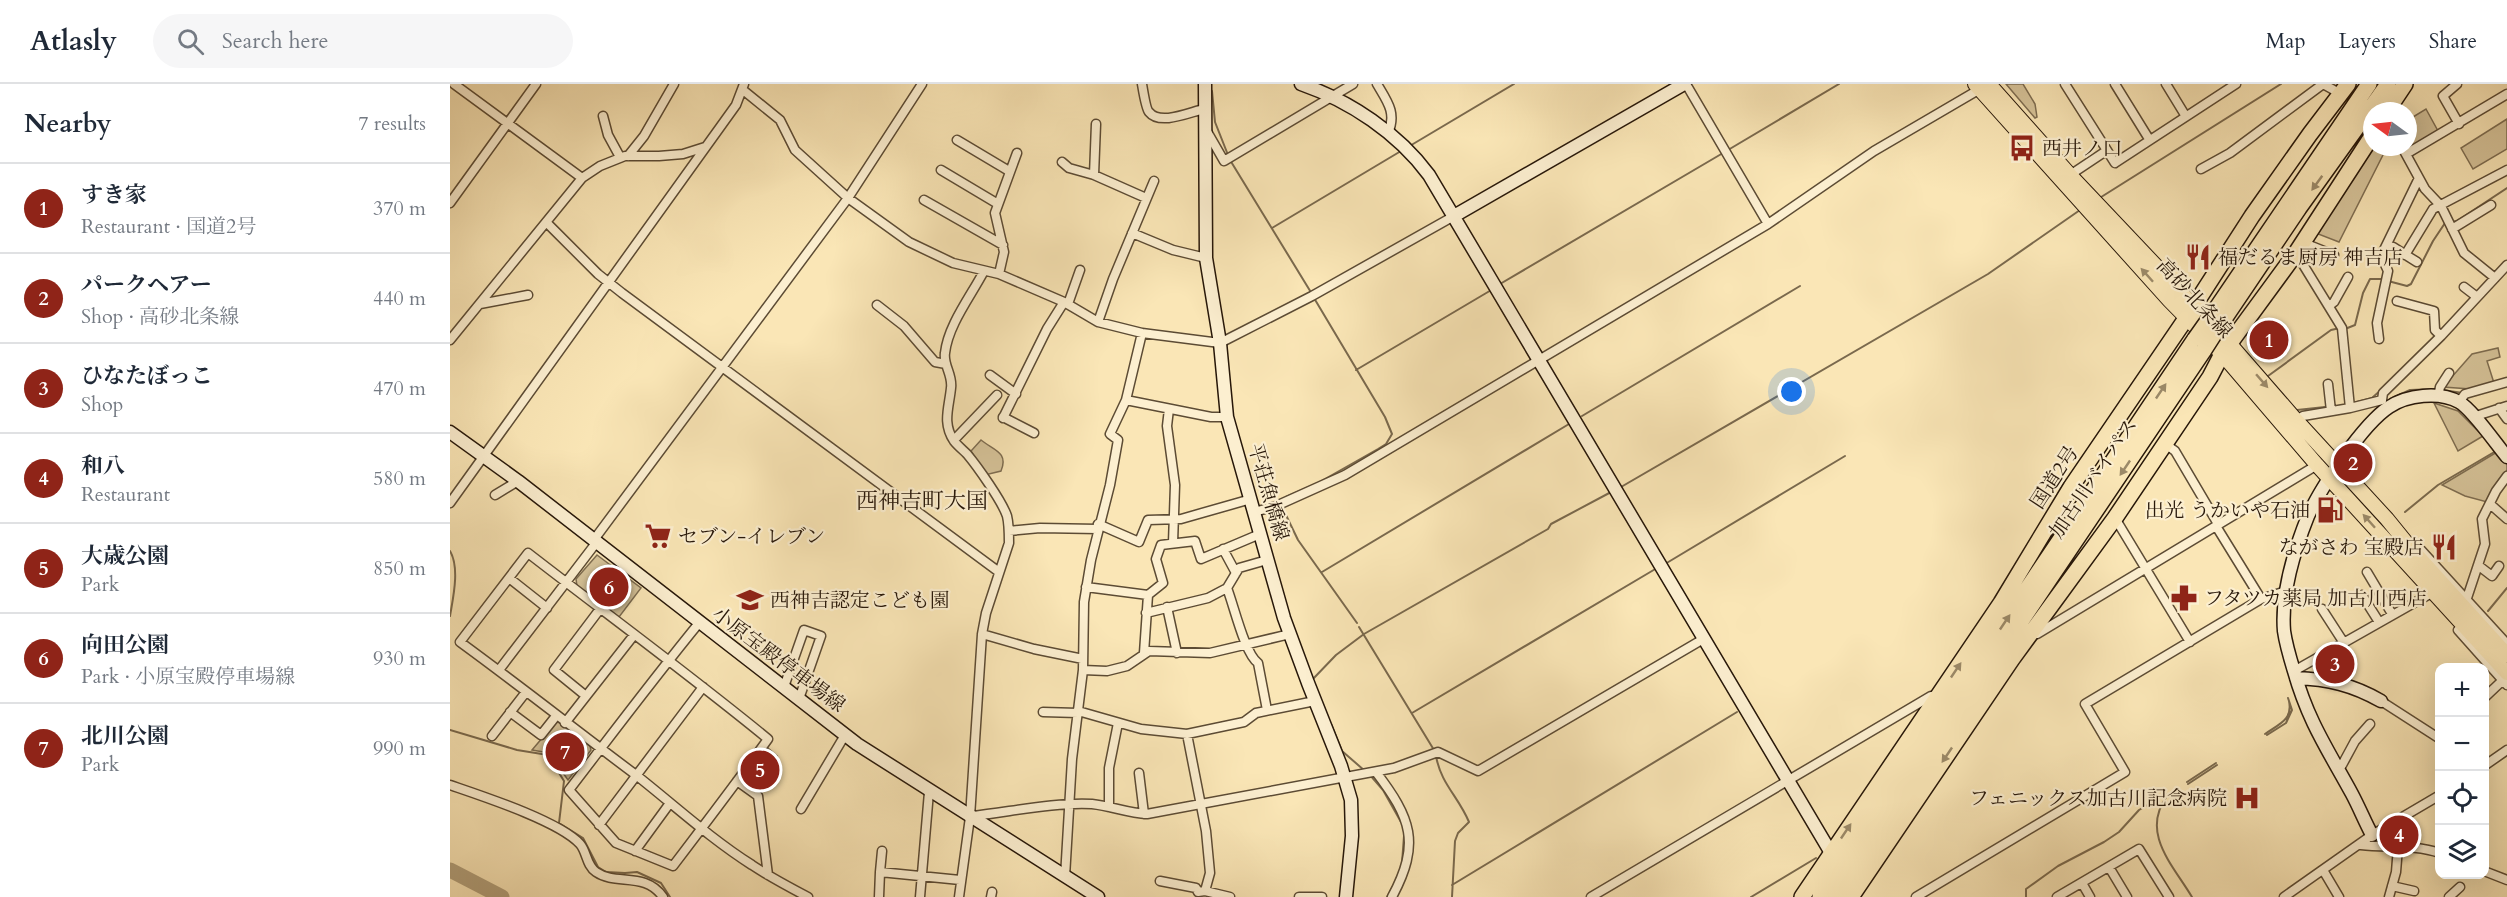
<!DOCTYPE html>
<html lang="en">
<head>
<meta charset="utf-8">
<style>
	:root { --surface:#fff; --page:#f6f6f7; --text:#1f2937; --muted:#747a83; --line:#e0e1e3; --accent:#8f2418 }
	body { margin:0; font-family:Cardo,"Noto Serif JP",serif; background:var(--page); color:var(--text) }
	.controls { position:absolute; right:18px; bottom:18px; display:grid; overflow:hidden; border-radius:12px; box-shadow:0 6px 24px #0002 }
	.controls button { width:54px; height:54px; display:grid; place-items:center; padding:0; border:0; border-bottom:2px solid var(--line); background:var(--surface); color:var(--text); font:30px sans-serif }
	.compass { position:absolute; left:1913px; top:18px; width:54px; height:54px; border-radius:50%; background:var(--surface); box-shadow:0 6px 24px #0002; rotate:285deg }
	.you { position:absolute; left:1342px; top:308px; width:21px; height:21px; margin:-15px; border:4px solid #fff; border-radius:50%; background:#1a73e8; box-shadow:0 0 0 9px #1a73e833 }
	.badge { display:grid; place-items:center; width:39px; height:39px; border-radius:50%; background:var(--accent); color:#fff; font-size:20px; font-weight:700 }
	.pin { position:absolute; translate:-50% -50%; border:3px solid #fff; box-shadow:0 2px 6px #0006 }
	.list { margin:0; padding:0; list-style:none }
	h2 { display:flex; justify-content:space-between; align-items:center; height:78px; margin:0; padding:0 24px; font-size:26px }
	h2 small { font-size:20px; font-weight:400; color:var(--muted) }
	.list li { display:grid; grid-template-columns:39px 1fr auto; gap:18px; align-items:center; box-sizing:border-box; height:90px; padding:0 24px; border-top:2px solid var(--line) }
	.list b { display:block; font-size:22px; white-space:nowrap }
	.list p { margin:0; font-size:20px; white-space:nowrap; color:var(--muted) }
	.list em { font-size:20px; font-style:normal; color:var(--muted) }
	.icon { flex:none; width:33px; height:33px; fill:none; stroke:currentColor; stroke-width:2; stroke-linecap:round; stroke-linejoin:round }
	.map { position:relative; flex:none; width:2057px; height:813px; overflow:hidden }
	header { display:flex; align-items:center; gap:36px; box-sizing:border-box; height:84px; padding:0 30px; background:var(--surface); border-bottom:2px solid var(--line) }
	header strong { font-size:28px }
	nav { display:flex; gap:33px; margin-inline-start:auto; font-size:21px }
	.search { width:420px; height:54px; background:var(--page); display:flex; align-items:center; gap:15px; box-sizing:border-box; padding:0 21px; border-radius:33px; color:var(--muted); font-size:22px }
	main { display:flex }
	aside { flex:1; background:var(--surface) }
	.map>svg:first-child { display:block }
	.green { fill:#d6c399; stroke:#7e6d51; stroke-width:1.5 }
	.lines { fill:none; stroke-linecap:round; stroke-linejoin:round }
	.stream { stroke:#7a694d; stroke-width:2 }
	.river { stroke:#b2a07b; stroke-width:15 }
	.street-casing { stroke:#5c4b34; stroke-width:11 }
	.secondary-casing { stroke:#271709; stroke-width:15 }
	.primary-casing { stroke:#271709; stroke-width:16 }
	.highway-casing { stroke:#271709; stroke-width:18 }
	.street { stroke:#fcefd0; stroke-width:8 }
	.secondary { stroke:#fcefd0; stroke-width:12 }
	.primary { stroke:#fae6b6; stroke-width:14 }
	.highway { stroke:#fae6b6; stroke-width:15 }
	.highway-bridge-casing { stroke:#271709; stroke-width:18; stroke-linecap:butt }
	.highway-bridge { stroke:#fae6b6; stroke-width:15 }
	.oneway { fill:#9b8968 }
	.labels { text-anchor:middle; stroke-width:4.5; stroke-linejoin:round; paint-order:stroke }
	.poi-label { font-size:20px; fill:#271709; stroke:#fcefd0; text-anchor:start }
	.street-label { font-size:20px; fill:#271709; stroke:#fcefd0 }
	.quarter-label { font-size:22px; fill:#271709; stroke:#fcefd0 }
</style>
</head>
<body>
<header>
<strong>Atlasly</strong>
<div class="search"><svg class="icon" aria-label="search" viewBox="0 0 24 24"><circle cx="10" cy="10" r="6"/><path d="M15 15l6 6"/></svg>Search here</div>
<nav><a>Map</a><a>Layers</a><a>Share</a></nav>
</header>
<main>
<aside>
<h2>Nearby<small>7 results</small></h2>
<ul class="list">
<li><span class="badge">1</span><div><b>すき家</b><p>Restaurant · 国道2号</p></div><em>370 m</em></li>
<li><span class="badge">2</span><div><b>パークヘアー</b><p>Shop · 高砂北条線</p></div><em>440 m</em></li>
<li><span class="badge">3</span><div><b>ひなたぼっこ</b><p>Shop</p></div><em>470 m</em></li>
<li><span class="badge">4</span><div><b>和八</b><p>Restaurant</p></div><em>580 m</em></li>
<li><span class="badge">5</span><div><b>大歳公園</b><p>Park</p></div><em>850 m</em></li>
<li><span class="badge">6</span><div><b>向田公園</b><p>Park · 小原宝殿停車場線</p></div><em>930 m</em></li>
<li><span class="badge">7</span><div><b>北川公園</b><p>Park</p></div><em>990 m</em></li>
</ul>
</aside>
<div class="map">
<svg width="2057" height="813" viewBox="0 0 2057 813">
	<rect width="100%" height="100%" fill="#fae6b6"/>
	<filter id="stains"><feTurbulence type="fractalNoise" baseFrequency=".00333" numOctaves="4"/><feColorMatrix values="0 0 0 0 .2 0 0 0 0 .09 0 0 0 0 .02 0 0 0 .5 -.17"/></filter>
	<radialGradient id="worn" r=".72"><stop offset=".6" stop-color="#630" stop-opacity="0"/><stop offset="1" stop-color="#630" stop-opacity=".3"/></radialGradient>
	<path class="green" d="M1556,0H1573L1585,20L1587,33L1585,34Z
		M1976,25L1988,47L1963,62L1958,61V36Z
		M2057,35V65L2023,85L2011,64Z
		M1922,63H1937L1889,158L1863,148Z
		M2048,264L2050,273L2037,277L2044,299L2021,305L1993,303L2022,270Z
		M1984,319L2008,327L2033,352L2008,367Z
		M531,356C543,366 559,368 551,387L535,391L521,367Z
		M2047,368L2057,378V386L2037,418L2015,412L1992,401Z
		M147,471L191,504L169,533L127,502L126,495Z
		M108,638L140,662L141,666L118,696L99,669L82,666L105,639Z
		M318,664L327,672L316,691L310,710L294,696Z"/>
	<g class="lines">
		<path class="stream" d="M762,7L765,38L778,71
			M958,63L1064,0
			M1278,66L1389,0
			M780,76L862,210
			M1648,115L1831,0
			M2001,138L2007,137L2057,104
			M822,144L951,67
			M1938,197L1957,202L1961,200L1983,157L1995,139
			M1050,200L1273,69
			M1895,245L1905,241L1913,209L1920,195H1933
			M906,286L1043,205
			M1818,292L1881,246L1890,244
			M2047,305L2057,302
			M1992,306L2013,309
			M1940,315L1960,306L1986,305
			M1903,319L1922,314L1932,305
			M1847,326L1875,323
			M1922,329L1930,321
			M1132,332L1350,202
			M1891,365L1905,349
			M1171,403L1538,190L1630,126
			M836,413L868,399L928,365L936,360L942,350L935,333L864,214
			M834,422V427L848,456L907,539
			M1955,428L1988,401L2046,367
			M0,467C10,484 3,514 0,532
			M1215,480L1395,372
			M872,488L1119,340
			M2038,527L2057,504
			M909,543L984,666
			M862,596L886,571L914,550L1098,445L1101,440L1163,407
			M962,629L1207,484
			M881,640L892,667L915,687
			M0,646L67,666L98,671L114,697L109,739L133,754L148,783L156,788L175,789L187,788L211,799L220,813
			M1815,650C1829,640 1843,636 1839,617
			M1817,651L1836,639L1842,626L1838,614
			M986,672C991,700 1008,712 1019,738L1008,749L1005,757L1002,813
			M920,691L933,706L951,738
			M1737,698L1766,679
			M1738,700L1767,681
			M1717,712C1690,749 1723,781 1742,813
			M952,779L954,752
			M1002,801L1287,628
			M937,813L943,802
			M1301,813L1366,774
			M1576,813V805L1608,782L1654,758L1669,748L1689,726L1716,710"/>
		<path class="river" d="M0,786L52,813"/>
		<g class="street-casing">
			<path id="street" d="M4,0L132,94
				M692,0C693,6 696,25 699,28C710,42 740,28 754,25
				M927,0C937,17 947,29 938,49
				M1236,0L1318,140
				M1615,0L1665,79L1786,0
				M1665,0L1699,55
				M1716,0L1735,31
				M2007,0L1993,12L2009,40
				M293,6L330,36L345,66L398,114L459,158L503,179L549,190L614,218L648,238L692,249L770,259L862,212L1004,132
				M153,32L158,51L170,73
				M755,44L774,77L903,0
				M507,56L559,87
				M1952,63L1975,105L1991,122L2014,169L2045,194
				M1956,70L2057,10
				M178,72L194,52L224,0
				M612,78L619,84L644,91L696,114
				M1751,85L1780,69L1873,0L1891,10
				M491,86L548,120
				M644,91L646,40
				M1620,91L1656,67
				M474,116L553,161
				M0,119L86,0
				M97,139L148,190L172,209L549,488
				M2002,145L2041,121
				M682,149L723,166L756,174
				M1943,163L1967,178
				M1846,169L1892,244L1900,324
				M1853,169L1859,161L1884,171
				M1955,171L1983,125L2057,86
				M549,190L554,168L545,129L567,69
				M2014,203L2027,213
				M1947,217L1984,227L1985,246L1991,252
				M30,220L78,211
				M618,220L630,186
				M427,221L454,242L485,278L496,280
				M1879,222L1884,218L1898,193
				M648,238L663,195L704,97
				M1929,255L1927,239L1938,187L1931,172L1969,94
				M0,256L132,94L150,82L175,72H209L233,70L255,63
				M540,291L566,310
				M1878,300L1881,327
				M1988,313L1990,303L1999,289
				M676,316L761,333H777
				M1932,316L1933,309L1991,252L2057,181
				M2009,318L2015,310L2057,298
				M2049,324L2057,335
				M719,325L717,342L725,401L723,459
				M553,333L584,349
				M2023,333L2057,322
				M553,334L597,245L614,218
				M1846,336L1853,332L1900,324L1932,316
				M504,356L547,311
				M1714,359L1725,367L1768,440
				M45,411L68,397
				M0,419L286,21L294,0
				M2040,420L2057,435
				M804,428L826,422L895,391L1318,140L1424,67L1530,5
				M1665,434L1740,558
				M648,440L689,458L698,436L731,435L801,415
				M1766,442L1811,515
				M559,447L590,444L648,445
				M143,457L398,114L472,0
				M773,465L786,489
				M1971,466L2057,560
				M2029,482L2042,492L2049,482
				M1917,488L1942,530
				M59,494L97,524
				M636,503L698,511L713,499L706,475L711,461L745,457L751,475L810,450
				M777,504C784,522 795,570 808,579L817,626
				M1912,511L1929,538
				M2017,514L2035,460L2032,435L2046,407L2057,392
				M717,523L727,569
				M1872,525L1894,559
				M696,529L758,514L777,504L789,484L817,476
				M249,539C204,594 162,650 119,706L166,759L223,782C255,740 287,698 318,655C240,591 158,531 78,469L10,558C69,601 127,647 186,691C224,721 261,755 302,781C320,793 339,803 358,813
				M2008,546L2057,601
				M1581,549L1587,550L1867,381
				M532,550L584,565L633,575
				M694,569L698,511
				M49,586L146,459
				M633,586L657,587L677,582L699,567L760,569L840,550
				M1844,587L1978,511
				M334,603L354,546L371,552L349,615
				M136,612L104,586L150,525
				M2034,614L2053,596
				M1931,617L1990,655
				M628,627L691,645L737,650L794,638L806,629L865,617
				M60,628L91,651L106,632
				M593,628L628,629
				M115,639L184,551
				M737,650L756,747L760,789L755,807
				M42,652L76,608
				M2034,682L2057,666
				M1886,684L1892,681L1905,657L1920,640
				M926,688C961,734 971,759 942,813
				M689,689L694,730
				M287,697L308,712L318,791
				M0,701C32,712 109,737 130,760C137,768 136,781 146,788C166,802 195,787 213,813
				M659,723V684L668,639
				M351,725L395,651
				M522,732C560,728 604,718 642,720C661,722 678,729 697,730L944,684L988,668L1028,687L1255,554
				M149,741L253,603
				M1911,761C1937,764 1964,760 1990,769
				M185,767L220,719
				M1659,783L1677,813
				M1873,786L1889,813
				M2034,787L2057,796
				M430,788L432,767
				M615,793L622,675L633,586L634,518L641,476L660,401L668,356L660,350L676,316L692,249
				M710,797L746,804L748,808L755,807L780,813
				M1632,799L1640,813
				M1942,802L1964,807
				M429,813L430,788L510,796
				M470,813L479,708
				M509,813L520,733L532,550L536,529L559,459C559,450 559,440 557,432C552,417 527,382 517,370C513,366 508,362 504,357C492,339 499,324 501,304C503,291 493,281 495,269C498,241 521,212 534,187
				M541,813L542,808
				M849,813H872
				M1141,813L1481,612H1488
				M1466,813L1675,688L1635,620L1811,515L1836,507
				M1607,813L1689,765L1719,813
				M1834,813L1922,751L1990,711
				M1939,813L1946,788L1948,763
				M1999,813L2010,803"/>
		</g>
		<g class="secondary-casing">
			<path id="secondary" d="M755,0L756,174L770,259L777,333L834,534L858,599L891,682L901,716L902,752L896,813
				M851,0C900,17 948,49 979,91L1384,774
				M1004,132L1234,0
				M0,348L68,397L407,660L648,813
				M1846,594C1878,595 1903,601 1931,617
				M1922,751C1915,738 1909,723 1902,710C1878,666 1858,637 1844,587C1840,574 1836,561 1834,547C1831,510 1844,467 1858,432C1871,403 1913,340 1939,323C1957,311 1989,307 2009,318C2022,325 2046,360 2057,373"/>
		</g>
		<g class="primary-casing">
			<path id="primary" d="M1525,0L1719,216L1772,270L1867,381L2057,589
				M1539,0L1620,91L1779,259L1846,336L1937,435L1963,467L2057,571"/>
		</g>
		<g class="highway-casing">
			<path id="highway" d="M1937,27L1955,0
				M1762,231L1919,0
				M1770,241L1849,124L1938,0
				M1352,813L1551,519L1621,403L1737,233L1802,132L1860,50L1898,0
				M1370,813L1745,255
				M1385,813L1754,266
				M1401,813L1562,575L1665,434L1760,293L1772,270L1846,169L1922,52"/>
		</g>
		<use href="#street" class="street"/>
		<use href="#secondary" class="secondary"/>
		<use href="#primary" class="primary"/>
		<use href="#highway" class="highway"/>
		<g class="highway-bridge-casing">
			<path id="highway-bridge" d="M1745,255L1762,231
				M1754,266L1770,241"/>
		</g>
		<use href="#highway-bridge" class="highway-bridge"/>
	</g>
	<defs><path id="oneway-solid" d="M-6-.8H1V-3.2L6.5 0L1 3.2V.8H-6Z" transform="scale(1.5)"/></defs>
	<g class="oneway">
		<use href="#oneway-solid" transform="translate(1867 99) rotate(126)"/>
		<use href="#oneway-solid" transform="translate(1697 191) rotate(-132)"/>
		<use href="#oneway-solid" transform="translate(1812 297) rotate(49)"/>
		<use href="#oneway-solid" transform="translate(1711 307) rotate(-56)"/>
		<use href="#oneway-solid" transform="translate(1675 384) rotate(124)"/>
		<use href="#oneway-solid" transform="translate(1919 437) rotate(-132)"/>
		<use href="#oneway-solid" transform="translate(1555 538) rotate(-56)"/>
		<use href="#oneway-solid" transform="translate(1506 586) rotate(-56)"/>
		<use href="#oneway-solid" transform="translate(1497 671) rotate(124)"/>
		<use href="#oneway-solid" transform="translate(1396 747) rotate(-56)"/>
	</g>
	<defs>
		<g id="bus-bare" transform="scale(2.07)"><path d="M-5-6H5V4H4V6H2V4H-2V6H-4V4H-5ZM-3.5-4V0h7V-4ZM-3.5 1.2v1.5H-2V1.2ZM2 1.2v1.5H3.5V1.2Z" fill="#8f2418" stroke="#fcefd0" stroke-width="2.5" paint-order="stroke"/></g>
		<g id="restaurant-bare" transform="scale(2.07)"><path d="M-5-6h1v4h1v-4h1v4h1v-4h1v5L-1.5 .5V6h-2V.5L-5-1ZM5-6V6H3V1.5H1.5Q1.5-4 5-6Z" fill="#8f2418" stroke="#fcefd0" stroke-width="2.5" paint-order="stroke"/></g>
		<g id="fuel-bare" transform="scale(2.07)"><path d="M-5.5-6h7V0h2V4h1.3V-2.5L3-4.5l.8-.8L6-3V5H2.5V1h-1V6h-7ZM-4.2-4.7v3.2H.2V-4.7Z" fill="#8f2418" stroke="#fcefd0" stroke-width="2.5" paint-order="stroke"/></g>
		<g id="supermarket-bare" transform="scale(2.07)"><path d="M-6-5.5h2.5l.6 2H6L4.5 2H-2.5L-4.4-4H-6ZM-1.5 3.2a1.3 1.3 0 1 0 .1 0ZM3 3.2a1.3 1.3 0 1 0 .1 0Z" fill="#8f2418" stroke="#fcefd0" stroke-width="2.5" paint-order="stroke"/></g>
		<g id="pharmacy-bare" transform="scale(2.07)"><path d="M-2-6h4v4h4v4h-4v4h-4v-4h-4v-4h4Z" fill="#8f2418" stroke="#fcefd0" stroke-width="2.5" paint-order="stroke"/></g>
		<g id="school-bare" transform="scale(2.07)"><path d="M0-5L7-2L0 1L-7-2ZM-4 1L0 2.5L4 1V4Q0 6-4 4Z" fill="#8f2418" stroke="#fcefd0" stroke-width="2.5" paint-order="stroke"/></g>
		<g id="hospital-bare" transform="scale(2.07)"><path d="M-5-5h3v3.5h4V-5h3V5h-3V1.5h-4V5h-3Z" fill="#8f2418" stroke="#fcefd0" stroke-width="2.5" paint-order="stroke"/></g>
	</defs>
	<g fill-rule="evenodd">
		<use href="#bus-bare" x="1572" y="64"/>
		<use href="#restaurant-bare" x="1748" y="173"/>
		<use href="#fuel-bare" x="1880" y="426"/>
		<use href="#supermarket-bare" x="208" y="452"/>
		<use href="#restaurant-bare" x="1994" y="463"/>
		<use href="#pharmacy-bare" x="1734" y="514"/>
		<use href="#school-bare" x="300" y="516"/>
		<use href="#hospital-bare" x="1797" y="714"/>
	</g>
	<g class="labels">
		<g class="poi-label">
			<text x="1592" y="71">西井ノ口</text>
			<text x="1768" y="180">福だるま厨房 神吉店</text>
			<text x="1860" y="433" text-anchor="end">出光 うかいや石油</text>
			<text x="228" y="459">セブン-イレブン</text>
			<text x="1974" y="470" text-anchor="end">ながさわ 宝殿店</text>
			<text x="1754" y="521">フタツカ薬局 加古川西店</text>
			<text x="320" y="523">西神吉認定こども園</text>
			<text x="1777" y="721" text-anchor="end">フェニックス加古川記念病院</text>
		</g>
		<g class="street-label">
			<text transform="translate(1745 214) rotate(47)" y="7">高砂北条線</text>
			<text transform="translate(1604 393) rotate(-57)" y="7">国道2号</text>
			<text transform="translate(1643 394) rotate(-56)" y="7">加古川バイパス</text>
			<text transform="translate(819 408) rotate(74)" y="7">平荘魚橋線</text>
			<text transform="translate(329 575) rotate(37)" y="7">小原宝殿停車場線</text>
		</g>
		<g class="quarter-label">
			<text x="472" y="424">西神吉町大国</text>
		</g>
	</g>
	<rect width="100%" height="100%" filter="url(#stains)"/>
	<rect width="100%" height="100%" fill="url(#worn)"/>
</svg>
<div class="controls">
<button>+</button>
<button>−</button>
<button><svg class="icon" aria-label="locate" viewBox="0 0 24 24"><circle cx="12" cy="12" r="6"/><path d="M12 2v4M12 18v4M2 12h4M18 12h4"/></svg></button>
<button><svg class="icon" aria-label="layers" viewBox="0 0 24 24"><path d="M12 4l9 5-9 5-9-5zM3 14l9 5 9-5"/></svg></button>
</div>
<svg class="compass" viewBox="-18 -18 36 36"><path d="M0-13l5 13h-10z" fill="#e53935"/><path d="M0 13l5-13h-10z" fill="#747a83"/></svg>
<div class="you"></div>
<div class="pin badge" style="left:1819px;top:256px">1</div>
<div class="pin badge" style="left:1903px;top:379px">2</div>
<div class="pin badge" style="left:1885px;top:580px">3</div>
<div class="pin badge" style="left:1949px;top:751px">4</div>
<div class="pin badge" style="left:310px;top:686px">5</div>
<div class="pin badge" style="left:159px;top:503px">6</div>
<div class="pin badge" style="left:115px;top:668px">7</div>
</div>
</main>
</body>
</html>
